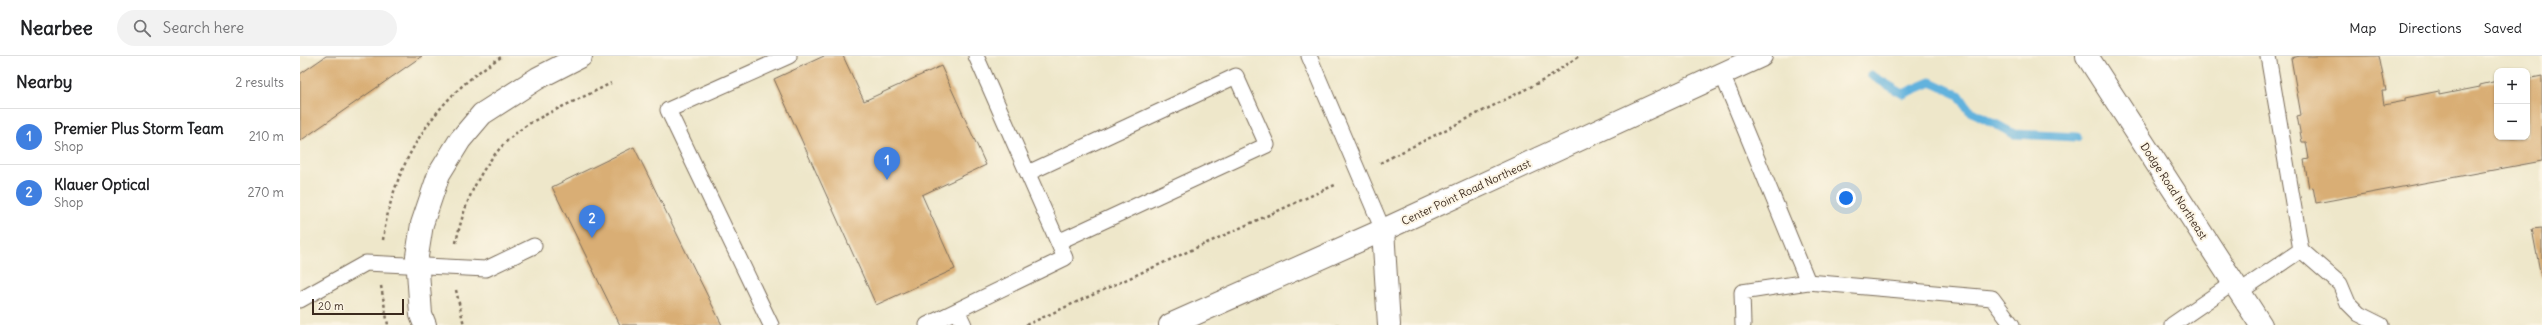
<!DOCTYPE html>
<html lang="en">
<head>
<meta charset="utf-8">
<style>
	:root { --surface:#fff; --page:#f2f2f2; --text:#202124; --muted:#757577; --line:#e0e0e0; --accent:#b5179e }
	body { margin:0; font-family:Delius,sans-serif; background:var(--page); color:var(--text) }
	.controls { position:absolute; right:12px; top:12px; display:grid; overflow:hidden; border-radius:8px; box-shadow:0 1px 3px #0004 }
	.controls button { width:36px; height:36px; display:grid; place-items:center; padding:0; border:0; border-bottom:1px solid var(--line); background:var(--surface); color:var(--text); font:20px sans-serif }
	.scale { position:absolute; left:12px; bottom:10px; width:92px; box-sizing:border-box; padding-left:4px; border:2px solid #3b2a1e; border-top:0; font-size:11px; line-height:14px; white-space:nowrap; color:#3b2a1e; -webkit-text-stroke:3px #fcf5e5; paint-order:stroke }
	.you { position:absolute; left:1546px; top:142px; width:14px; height:14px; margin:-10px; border:3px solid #fff; border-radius:50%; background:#1a73e8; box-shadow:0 0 0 6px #1a73e833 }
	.badge { display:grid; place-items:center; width:26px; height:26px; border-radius:50%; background:var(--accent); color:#fff; font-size:13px; font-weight:700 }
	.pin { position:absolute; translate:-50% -33px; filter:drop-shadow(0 1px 2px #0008) }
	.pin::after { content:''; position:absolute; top:21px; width:14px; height:12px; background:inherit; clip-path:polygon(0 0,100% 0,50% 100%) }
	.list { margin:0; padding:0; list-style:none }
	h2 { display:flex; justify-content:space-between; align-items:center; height:52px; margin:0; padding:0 16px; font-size:17px }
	h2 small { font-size:13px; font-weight:400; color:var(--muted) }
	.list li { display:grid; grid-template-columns:26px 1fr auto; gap:12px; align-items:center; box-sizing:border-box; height:56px; padding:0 16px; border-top:1px solid var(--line) }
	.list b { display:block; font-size:15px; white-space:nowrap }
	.list p { margin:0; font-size:13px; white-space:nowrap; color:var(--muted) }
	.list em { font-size:13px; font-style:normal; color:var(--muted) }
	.icon { flex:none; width:22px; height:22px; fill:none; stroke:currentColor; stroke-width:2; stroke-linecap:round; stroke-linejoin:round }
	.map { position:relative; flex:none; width:2242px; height:269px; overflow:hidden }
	header { display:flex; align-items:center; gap:24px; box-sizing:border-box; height:56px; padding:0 20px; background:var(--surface); border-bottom:1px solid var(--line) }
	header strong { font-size:19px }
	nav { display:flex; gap:22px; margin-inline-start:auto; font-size:14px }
	.search { width:280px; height:36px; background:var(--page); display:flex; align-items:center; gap:10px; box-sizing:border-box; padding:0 14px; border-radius:22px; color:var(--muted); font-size:15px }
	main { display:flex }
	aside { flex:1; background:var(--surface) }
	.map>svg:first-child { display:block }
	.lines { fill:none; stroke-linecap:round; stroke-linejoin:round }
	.stream { stroke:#62b2dd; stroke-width:9 }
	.building { fill:#d9ae75 }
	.lane-casing { stroke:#7a6c5a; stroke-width:17 }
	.street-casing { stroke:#7a6c5a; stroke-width:24 }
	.secondary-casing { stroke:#7a6c5a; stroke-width:24 }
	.path { stroke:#7a6c5a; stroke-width:2.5; stroke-dasharray:3 3; stroke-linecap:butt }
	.lane { stroke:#fff; stroke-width:15 }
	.street { stroke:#fff; stroke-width:22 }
	.secondary { stroke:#fff; stroke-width:22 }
	.labels { text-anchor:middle; stroke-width:4; stroke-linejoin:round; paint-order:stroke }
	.street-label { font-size:11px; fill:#3b2a1e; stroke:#fcf5e5 }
</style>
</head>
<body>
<header>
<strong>Nearbee</strong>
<div class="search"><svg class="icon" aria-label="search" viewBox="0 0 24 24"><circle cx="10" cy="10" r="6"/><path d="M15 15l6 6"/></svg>Search here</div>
<nav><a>Map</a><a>Directions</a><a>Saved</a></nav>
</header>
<main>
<aside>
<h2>Nearby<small>2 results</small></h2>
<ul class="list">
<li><span class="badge" style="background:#3f7fe0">1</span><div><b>Premier Plus Storm Team</b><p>Shop</p></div><em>210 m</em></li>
<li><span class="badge" style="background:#3f7fe0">2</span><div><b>Klauer Optical</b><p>Shop</p></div><em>270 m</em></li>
</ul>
</aside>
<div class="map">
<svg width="2242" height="269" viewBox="0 0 2242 269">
	<rect width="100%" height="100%" fill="#fcf5e5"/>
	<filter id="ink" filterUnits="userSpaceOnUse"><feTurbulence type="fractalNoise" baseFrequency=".025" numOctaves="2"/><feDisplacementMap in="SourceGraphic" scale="8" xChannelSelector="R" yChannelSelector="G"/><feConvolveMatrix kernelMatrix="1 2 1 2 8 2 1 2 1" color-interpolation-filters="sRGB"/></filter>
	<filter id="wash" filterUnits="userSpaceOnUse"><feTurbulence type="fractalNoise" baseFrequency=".012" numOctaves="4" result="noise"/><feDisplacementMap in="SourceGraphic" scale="16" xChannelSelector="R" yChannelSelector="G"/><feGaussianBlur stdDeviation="0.9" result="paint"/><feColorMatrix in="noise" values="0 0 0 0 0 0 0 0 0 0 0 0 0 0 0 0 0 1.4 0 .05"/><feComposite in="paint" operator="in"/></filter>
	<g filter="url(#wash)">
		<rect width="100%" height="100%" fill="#eee7ca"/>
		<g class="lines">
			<path class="stream" d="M1571,19L1603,38L1631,26L1659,39L1669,54L1714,78L1777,81"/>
		</g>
		<g id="blocks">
			<path class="building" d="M26,0H122L0,85V18Z
				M524,0H543L564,45L641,10L686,109L622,139L655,213L576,249L474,23Z
				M2000,0H2079L2086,35H2082L2084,49L2105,45V42L2139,35V39L2180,31V29L2197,25V81H2227V23L2242,20V105L2016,147L2013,131L2009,132L2004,104L2009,103L2006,86H2002L1997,60L2001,59L1991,2Z
				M334,91L422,269H320L252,131Z
				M2242,172V221H2241L2232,173Z"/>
		</g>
	</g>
	<g filter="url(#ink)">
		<use href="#blocks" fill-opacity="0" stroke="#7a6c5a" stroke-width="1"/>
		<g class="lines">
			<g class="lane-casing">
				<path id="lane" d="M1009,0L1083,174
					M1968,0L2001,194
					M1422,18L1508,226L1692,242L1712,269
					M728,117L936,20L967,89L758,186
					M1939,236L2001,194L2040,228L2048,247L2059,258L2081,269
					M0,244L66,207L186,213L234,190
					M658,256L664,269
					M471,269L368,54L489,0
					M627,269L765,202L676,0
					M1443,269L1442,236L1508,226
					M1872,269L1933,227"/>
			</g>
			<g class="street-casing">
				<path id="street" d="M1787,0L1961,269
					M1083,174L1089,269
					M125,269L121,259L117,200L122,168L139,118L160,84L182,58L238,22L281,0"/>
			</g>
			<g class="secondary-casing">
				<path id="secondary" d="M870,269L1083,174L1461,0"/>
			</g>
			<path class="path" d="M1080,107L1244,24L1279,0
				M83,184C93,107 136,39 203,0
				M156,187C165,140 188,92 232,66C257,52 285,41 311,27
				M81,230L88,269
				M156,234L164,269
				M726,269L1037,128
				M1036,269H1039"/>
			<use href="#lane" class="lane"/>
			<use href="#street" class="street"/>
			<use href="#secondary" class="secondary"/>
		</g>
	</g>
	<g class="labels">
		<g class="street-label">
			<text transform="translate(1874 135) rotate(57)" y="4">Dodge Road Northeast</text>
			<text transform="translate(1166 136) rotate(-25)" y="4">Center Point Road Northeast</text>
		</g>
	</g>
</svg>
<div class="controls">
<button>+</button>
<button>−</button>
</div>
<div class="scale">20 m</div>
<div class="you"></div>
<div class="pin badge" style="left:587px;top:124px;background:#3f7fe0">1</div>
<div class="pin badge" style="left:292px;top:182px;background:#3f7fe0">2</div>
</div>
</main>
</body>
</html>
